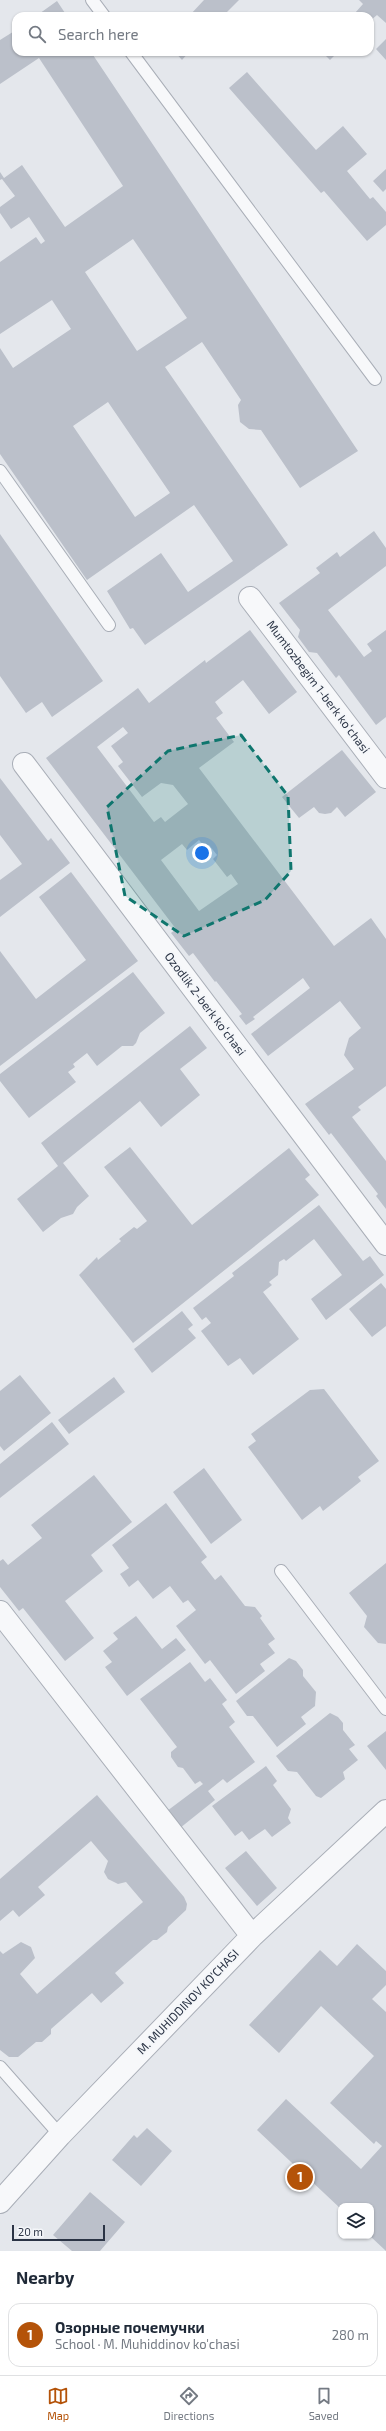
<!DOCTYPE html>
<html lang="en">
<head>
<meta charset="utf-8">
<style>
	:root { --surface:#fff; --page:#f6f6f7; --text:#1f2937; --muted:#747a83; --line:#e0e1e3; --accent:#b45309 }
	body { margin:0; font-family:"Exo 2",sans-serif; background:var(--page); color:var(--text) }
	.controls { position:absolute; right:12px; bottom:12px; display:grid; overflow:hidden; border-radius:8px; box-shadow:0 1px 3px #0004 }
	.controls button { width:36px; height:36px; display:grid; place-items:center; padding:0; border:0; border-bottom:1px solid var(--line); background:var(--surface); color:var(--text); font:20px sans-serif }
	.scale { position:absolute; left:12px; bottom:10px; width:93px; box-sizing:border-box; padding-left:4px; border:2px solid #2b3445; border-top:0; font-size:11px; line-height:14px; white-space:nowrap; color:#2b3445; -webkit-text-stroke:3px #f4f6f9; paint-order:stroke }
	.you { position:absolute; left:202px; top:853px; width:14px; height:14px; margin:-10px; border:3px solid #fff; border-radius:50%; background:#1a73e8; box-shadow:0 0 0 6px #1a73e833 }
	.badge { display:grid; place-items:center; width:26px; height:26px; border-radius:50%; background:var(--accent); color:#fff; font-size:13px; font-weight:700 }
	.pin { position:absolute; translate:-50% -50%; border:2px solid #fff; box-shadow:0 1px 4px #0006 }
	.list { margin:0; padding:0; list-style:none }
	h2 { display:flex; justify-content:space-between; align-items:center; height:52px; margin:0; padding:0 16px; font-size:17px }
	h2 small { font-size:13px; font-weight:400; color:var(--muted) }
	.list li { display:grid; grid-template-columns:26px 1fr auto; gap:12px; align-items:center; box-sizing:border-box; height:64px; margin:0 8px 8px; padding:0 8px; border:1px solid var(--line); border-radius:12px }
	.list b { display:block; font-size:15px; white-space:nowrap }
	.list p { margin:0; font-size:13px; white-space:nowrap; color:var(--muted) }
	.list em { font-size:13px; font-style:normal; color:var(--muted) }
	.icon { flex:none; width:22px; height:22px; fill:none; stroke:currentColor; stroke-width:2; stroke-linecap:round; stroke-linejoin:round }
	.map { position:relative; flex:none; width:386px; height:2251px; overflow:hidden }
	.search { position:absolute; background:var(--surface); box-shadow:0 1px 3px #0004; left:12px; right:12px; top:12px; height:44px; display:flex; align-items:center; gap:10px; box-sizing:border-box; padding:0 14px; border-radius:12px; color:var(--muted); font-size:15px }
	.sheet { height:124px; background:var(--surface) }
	nav { display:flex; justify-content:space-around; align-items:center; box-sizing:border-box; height:56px; border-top:1px solid var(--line); background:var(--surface); font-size:11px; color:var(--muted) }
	nav a { display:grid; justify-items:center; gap:2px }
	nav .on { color:var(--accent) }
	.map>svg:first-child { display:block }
	.building { fill:#bbc0ca; fill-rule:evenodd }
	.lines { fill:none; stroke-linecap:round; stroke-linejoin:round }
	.service-casing { stroke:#a9aeb7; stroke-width:14 }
	.minor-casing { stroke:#a9aeb7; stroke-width:24 }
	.service { stroke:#f7f8fa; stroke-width:12 }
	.minor { stroke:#f7f8fa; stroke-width:22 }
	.marked { fill:#0f766e; fill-opacity:0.2; stroke:#0f766e; stroke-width:3; stroke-dasharray:8 5; stroke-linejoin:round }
	.labels { text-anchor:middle; stroke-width:3.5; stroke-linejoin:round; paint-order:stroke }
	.street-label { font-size:12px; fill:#2b3445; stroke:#f4f6f9 }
</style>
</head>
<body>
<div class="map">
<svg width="386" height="2251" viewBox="0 0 386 2251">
	<rect width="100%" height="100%" fill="#e4e7ec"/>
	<path class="building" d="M204,0H239L223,16H189Z
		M359,0H386V23L377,15L370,21V16H357L355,13L363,4Z
		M57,1L67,16H36Z
		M16,30V52H91L358,451L300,488L261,430L249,429L240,422L238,405L241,400L202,342L165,367L288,545L145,645L133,628L130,629L107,591L161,553L188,592L233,561L194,505L87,580L0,454V348L13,368L71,329L52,300L0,334V262L36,237L41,244L45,241L29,217L11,229L0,213V207L15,196L2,179L0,180V172L4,178L22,165L65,227L123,186L39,58L0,84V40ZM133,239L187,318L137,351L85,272ZM108,402L170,493L135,517L73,426Z
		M386,39V60L376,49Z
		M175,52H189L182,60Z
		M322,52H338L330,60Z
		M247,72L316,150L343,126L367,154L347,171L370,199L373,197L386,212V225L367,241L324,191L321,193L229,88Z
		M386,169V189L383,192L373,181Z
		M374,531L386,548V566L328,610L364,657L372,651L367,644L386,630V717L376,725L339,675L336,678L317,653L309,652L298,637L300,630L279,603L320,573L316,568L337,552L340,557Z
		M0,534L103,681L52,717L42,702L26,713L0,676Z
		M250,630L297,692L269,714L243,680L215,702L223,713L216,718L234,742L199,768L334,946L371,918L386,939V1086L358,1107L361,1110L352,1117L386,1161V1209L376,1196L378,1194L331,1133L329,1135L305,1104L354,1069L344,1055L349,1038L361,1028L340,1001L268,1056L251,1034L310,988L303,978L253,1017L255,1019L246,1025L239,1016L242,1014L216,981L215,982L193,953L189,956L171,933L176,929L46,758L138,688L149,703L205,660L206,663ZM123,727L128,733L111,746L123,762L118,766L142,797L161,783L173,785L188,804L165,822L161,817L154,822L97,747ZM199,840L205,847L209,845L217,855L213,859L227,877L231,874L238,884L199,911L161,860L182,844L187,850Z
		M342,750L376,792L345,817L337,807L331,813L325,814L319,813L314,807L299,818L282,797Z
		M0,778L48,841L51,838L70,863L0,917V880L22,864L0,835Z
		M71,872L138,961L0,1066V951L36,999L86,960L39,897Z
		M133,972L165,1013L140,1033L136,1043L133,1046H122L97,1066L87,1053L73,1064L75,1067L68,1072L76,1082L29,1118L0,1081V1074Z
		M190,1026L207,1048L180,1069L200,1095L161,1127L140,1101L63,1163L89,1196L77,1207L73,1214L61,1218L43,1232L17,1199L58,1166L41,1143Z
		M130,1147L192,1225L289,1148L310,1175L305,1179L319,1195L133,1343L79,1275L97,1257L98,1260L121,1241L119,1239L134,1227L137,1229L147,1221L104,1167Z
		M319,1205L363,1261L370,1256L384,1275L326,1320L311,1299L342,1275L314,1239L286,1261L284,1259L279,1262L278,1275L269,1282L272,1285L263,1292L299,1339L253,1375L240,1358L228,1366L201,1331L211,1323L206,1317L202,1320L193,1308L234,1276L232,1273Z
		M381,1283L386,1289V1326L372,1337L349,1309Z
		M182,1311L193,1325L188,1329L196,1338L152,1373L134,1349Z
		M20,1375L51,1413L4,1451L0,1446V1391Z
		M114,1377L125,1392L69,1434L58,1420Z
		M324,1389L379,1461L358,1477L361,1481L323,1511L320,1506L302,1520L248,1447L256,1441L251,1434L310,1390Z
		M52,1422L69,1444L0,1498V1464Z
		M204,1468L242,1520L211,1544L173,1492Z
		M94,1475L132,1522L91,1555L103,1571L65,1601L94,1638L65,1661L23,1608L19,1611L0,1587V1561L3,1559L8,1565L42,1538L31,1525Z
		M166,1503L207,1557L201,1562L215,1580L221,1575L245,1606L255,1607L262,1616L260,1618L275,1639L268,1644L275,1653L260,1664L265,1671L236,1694L210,1660L205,1664L176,1626L196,1610L188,1600L183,1603L170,1586L153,1599L138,1580L129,1587L120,1574L129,1568L112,1545Z
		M386,1563V1644L378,1643L364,1627L367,1616L349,1593Z
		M136,1616L162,1649L176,1638L186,1650L127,1696L105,1667L112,1662L103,1651L118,1639L113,1633Z
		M289,1658L296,1661L303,1670V1676L316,1692L315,1706L301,1717L306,1724L277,1747L253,1716H247L236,1701Z
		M190,1662L205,1682L210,1678L227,1700L222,1704L235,1722L229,1727L255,1762L227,1783L223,1779L208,1791L215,1800L180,1828L167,1811L203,1784L200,1781L195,1784L183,1768L178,1767L171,1757V1752L177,1747L140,1699Z
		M330,1713L338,1717L343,1723V1730L355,1745L349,1749L358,1760L343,1772L345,1779L321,1798L316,1796L297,1772L288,1771L276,1756Z
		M386,1731V1770L367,1746Z
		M266,1766L277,1781L273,1785L291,1809L288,1818L291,1823L272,1837L265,1829L249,1840L242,1831L235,1836L212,1806Z
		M97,1795L184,1897L187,1904L186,1910L168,1927L167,1932L157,1940H153L115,1973L124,1983L101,2003L92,1993L51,2029V2034L42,2042H36L18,2057H9L0,2050V1951L3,1954L21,1942L31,1947L35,1958L20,1974L37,1994L143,1902L126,1882L118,1884L108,1879L104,1872L108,1861L91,1841L38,1887L45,1895L19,1917L13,1910L0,1921V1879Z
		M246,1851L277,1888L257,1906L225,1868Z
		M357,1944L386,1971V1985L372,1999L386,2012V2251L370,2236L371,2206H341V2209L257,2130L286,2099L361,2169L382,2146L376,2141L374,2144L330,2103L374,2056L321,2006L279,2053L249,2025L320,1950L337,1966Z
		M147,2128L172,2151L141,2186L112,2160L134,2135L137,2138Z
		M90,2192L125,2222L100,2251H72L53,2235Z"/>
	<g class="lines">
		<g class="service-casing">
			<path id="service" d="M92,0L104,16
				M131,52L375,379
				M0,471L109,625
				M281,1571L386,1709
				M0,2067L60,2135"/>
		</g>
		<g class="minor-casing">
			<path id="minor" d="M250,598L386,777
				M24,764L386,1244
				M0,1612L252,1936
				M0,2202L60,2135L252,1936L386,1811"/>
		</g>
		<use href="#service" class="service"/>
		<use href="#minor" class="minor"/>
	</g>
	<path class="marked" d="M241,735L288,796L291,871L265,900L184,936L125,896L107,807L168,751Z"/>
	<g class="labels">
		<g class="street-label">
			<text transform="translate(318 687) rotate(53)" y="4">Mumtozbegim 1-berk koʻchasi</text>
			<text transform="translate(205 1004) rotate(53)" y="4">Ozodlik 2-berk koʻchasi</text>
			<text transform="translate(188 2002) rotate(-46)" y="4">M. MUHIDDINOV KO'CHASI</text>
		</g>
	</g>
</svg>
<div class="controls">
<button><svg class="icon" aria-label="layers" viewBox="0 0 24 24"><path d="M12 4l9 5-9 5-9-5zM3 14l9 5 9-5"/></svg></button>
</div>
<div class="scale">20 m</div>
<div class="you"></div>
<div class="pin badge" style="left:300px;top:2177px">1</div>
<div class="search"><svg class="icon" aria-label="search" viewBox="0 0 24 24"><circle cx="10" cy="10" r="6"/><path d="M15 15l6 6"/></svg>Search here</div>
</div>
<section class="sheet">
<h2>Nearby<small></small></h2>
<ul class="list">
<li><span class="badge">1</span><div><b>Озорные почемучки</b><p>School · M. Muhiddinov ko'chasi</p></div><em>280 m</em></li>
</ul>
</section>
<nav>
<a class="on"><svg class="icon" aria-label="map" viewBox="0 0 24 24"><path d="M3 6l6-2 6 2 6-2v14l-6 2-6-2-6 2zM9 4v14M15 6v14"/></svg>Map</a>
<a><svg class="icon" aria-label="directions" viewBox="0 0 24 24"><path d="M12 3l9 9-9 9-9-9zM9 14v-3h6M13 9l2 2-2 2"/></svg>Directions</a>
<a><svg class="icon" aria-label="saved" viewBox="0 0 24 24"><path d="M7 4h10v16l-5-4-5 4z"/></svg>Saved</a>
</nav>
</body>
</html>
